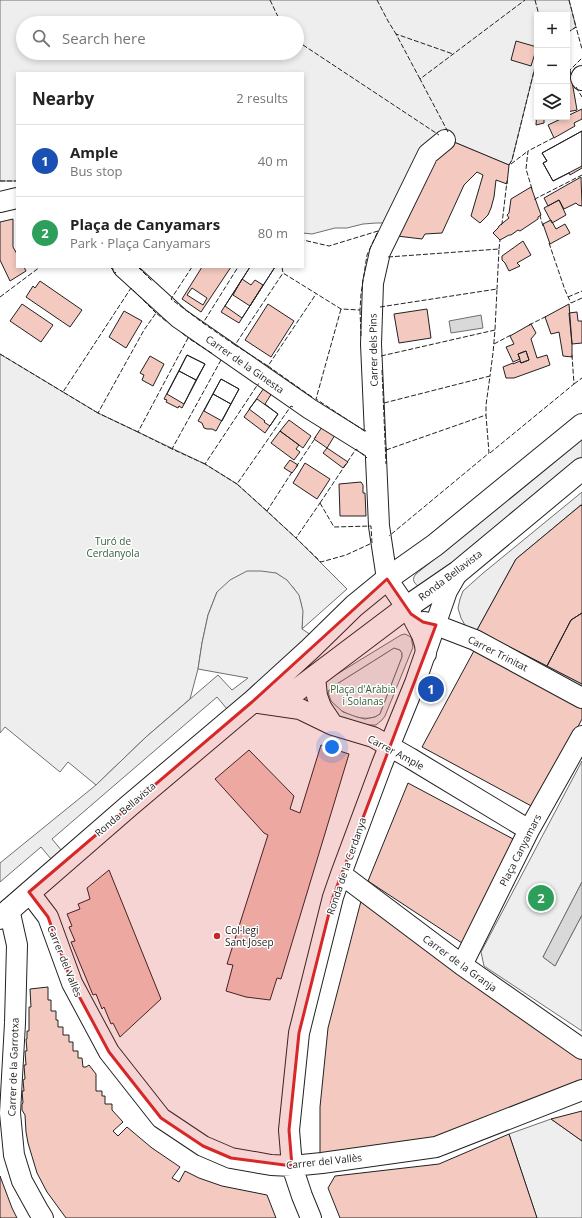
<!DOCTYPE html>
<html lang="en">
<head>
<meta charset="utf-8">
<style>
	:root { --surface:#fff; --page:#f6f6f6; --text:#222; --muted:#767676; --line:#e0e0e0; --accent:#2563eb }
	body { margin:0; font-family:"Open Sans",sans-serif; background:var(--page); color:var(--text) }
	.controls { position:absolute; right:12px; top:12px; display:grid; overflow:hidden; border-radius:0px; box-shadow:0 2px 6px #0003 }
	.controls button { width:36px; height:36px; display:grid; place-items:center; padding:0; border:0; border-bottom:1px solid var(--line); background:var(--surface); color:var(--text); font:20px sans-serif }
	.you { position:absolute; left:332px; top:747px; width:14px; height:14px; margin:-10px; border:3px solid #fff; border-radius:50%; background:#1a73e8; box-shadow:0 0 0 6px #1a73e833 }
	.badge { display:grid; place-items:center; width:26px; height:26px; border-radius:50%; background:var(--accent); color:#fff; font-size:13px; font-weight:700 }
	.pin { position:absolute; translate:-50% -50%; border:2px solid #fff; box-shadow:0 1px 4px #0006 }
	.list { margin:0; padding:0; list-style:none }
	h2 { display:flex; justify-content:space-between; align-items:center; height:52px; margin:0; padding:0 16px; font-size:17px }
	h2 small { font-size:13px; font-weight:400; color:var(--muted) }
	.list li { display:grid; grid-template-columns:26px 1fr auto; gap:12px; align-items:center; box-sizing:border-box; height:72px; padding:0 16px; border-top:1px solid var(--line) }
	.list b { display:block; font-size:15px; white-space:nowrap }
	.list p { margin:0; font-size:13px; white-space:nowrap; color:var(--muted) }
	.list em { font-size:13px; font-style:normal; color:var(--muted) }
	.icon { flex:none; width:22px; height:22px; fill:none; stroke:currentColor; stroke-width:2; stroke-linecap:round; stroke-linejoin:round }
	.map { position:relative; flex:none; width:582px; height:1218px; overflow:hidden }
	.search { position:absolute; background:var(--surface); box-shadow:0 2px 6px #0003; left:16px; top:16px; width:288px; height:44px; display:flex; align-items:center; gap:10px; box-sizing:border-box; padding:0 14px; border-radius:22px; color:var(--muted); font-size:15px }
	.panel { position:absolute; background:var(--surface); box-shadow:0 2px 6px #0003; left:16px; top:72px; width:288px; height:196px; border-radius:0px }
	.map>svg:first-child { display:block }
	.green { fill:#eee; stroke:#6f6f6f; fill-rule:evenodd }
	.parking { fill:#ededed; stroke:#6f6f6f; fill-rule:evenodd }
	.water { fill:#d9d9d9; stroke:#6f6f6f }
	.building { fill:#f3c9c0; stroke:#222; fill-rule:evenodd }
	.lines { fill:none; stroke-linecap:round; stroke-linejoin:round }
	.minor-casing { stroke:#222; stroke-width:22 }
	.tertiary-casing { stroke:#222; stroke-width:24 }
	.minor { stroke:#fff; stroke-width:20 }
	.tertiary { stroke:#fff; stroke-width:22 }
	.fence { stroke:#222; stroke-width:1; stroke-dasharray:5 2; stroke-linecap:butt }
	.marked { fill:#d62828; fill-opacity:0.2; stroke:#d62828; stroke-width:3; stroke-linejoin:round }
	.poi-dot { fill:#c62828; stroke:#fff; stroke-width:1.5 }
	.labels { text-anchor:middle; stroke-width:3; stroke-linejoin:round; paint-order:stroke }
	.street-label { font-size:10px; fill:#222; stroke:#fff }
	.park-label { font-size:10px; fill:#2f5e38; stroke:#fff }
	.poi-label { font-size:10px; fill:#222; stroke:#fff; text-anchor:start }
</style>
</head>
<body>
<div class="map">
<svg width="582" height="1218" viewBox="0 0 582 1218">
	<rect width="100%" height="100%" fill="#fff"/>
	<path class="green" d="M0,0H569L576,27L567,33V15H537V59L512,160L509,165L454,142L447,131L424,144L417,166L387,228L383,223H376L363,224L347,228H335L312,234L303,233V73H17V181H0ZM23,23H297V53H23Z
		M0,354L98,413L205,464L237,484L296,538L347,589L302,629C304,601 300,589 276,573L217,592L208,615L202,643L198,669L190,699L146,737L96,785L68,762L60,772L5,727L0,733Z
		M582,439V457L458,560L421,587C414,585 411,579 416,574Z
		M394,648L400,650L402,653V657L380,714C361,729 316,701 332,687Z
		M582,761V882L543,957L555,966L582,915V1031L484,966L481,952Z
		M551,1119L582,1141V1218H537L509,1134Z"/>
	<path class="parking" d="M582,492V504L516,559L477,630L582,684V688L466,627L461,618L458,608L460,599L463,591L482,574Z
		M247,571H261L276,573L287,580L299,595L303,611L302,629L311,635L263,679L227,709L217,697L52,839L62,851L51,859L41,847L0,882V863L96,785L146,737L218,675L232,690L248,678L198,669L202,643L208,615L217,592L230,580Z
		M405,634L411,637L413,647L385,716L382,720L376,725H365L342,718L334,713L322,690L323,684L329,679L401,635ZM394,648L400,650L402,653V657L380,714L375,717L365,719L357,717L343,712L331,701L328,693L329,690L332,687Z"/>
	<path class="water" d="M481,315L483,328L451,333L449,321Z
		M582,882V915L555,966L543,957Z"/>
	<path class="building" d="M516,41L537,47L531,66L511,60Z
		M567,69L570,70L577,110L567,112Z
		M582,109V119L574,123L575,126L554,138L548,125Z
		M537,110V117H544V123L536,125Z
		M582,131V166L553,181L543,163L547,161L542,153Z
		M582,131V168L570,175L569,173L553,181L543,163L547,161L542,153Z
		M454,142L509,165L507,184L496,180L494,197L491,208L488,215L480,223L471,216L483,175L477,172L464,185L442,233L425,234L422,239L397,236L428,167Z
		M581,177L582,206L578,205L576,203L564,209L559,200L548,206L544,198Z
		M531,187L541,215L538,217V219L520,231L518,230L511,235H509L500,240L493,233L498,228L499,226L509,218L507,215L509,213L511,199Z
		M559,200L566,215L552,223L544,208Z
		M13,219V247L17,254V267H24L26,271L10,281L0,260V222Z
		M551,220L556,229L565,224L570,233L550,244L543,224Z
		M523,241L531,255L517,263L520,266L509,271L505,263L502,260V256Z
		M202,267H231L201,312L182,299ZM192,288L207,298L203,305L187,295Z
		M250,267H275L242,318L225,306Z
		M250,267H275L239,323L221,312Z
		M242,279L251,285L255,280L263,285L250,306L233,295Z
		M40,281L82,310L70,327L26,297L33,286L35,288Z
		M22,304L53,325L41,342L10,321Z
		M268,304L294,321L271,357L245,340Z
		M569,304L572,344V357L563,356L559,332L551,334L545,317Z
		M427,309L431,338L399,343L394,314Z
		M124,311L142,321L126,348L109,337Z
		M577,312L578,321H582V343L572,344L569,313Z
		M531,324L536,333L531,339L537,358L547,355L550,365L514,378H506L503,367L513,363V364L520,361L521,363L529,360L526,351L518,354L520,359L513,362L506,347L514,344L510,336Z
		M526,351L529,360L521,363L518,354Z
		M187,355L205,364L196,380L179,371Z
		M187,355L205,364L182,408L179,406L178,408L166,402L167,400L164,399Z
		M150,356L164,364L153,386L142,380L144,375L140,373Z
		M179,371L196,380L184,404L167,394Z
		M221,379L239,389L231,404L213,394Z
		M221,379L239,389L216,431L212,429H207L204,428L202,423L198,421Z
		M264,388L272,393L265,404L278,414L265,433L244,417Z
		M213,394L231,404L222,421L204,411Z
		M257,399L278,414L270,426L264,422L265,421L249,409Z
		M289,420L311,436L303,448L280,431Z
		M322,427L335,435L327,448L314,439Z
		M280,431L299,445L296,449L300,452L294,460L271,443Z
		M327,448L348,462L343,468L323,453Z
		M290,460L298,465L292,473L284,468Z
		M305,463L330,479L317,499L293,483Z
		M361,482L363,485V493H365L366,516H340L339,484Z
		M581,505L582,506V613L571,620L547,666L477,630L516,559Z
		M582,613V684L547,666L571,620Z
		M476,647L582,703V719L535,808L422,747Z
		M321,745L349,754L281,979L277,978L270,1000L246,997L226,991L233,965L227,964L268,835L264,833L215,779L249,750L294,796L290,809L300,813Z
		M408,783L515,840L462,943L368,881Z
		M109,870L161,999L120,1037L113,1023L111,1024L104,1007L102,1009L96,994L93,995L71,942L75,941L69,927L72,926L67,914L80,909L78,904L90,899L87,888Z
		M361,901L582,1057V1086L432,1141L320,1154V1107L328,1028Z
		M48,987V1000H51V1011H56V1020H58V1027H63V1035H69V1042H73V1051H78V1058H82L83,1067H86L89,1065L96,1074V1091H102V1096H105V1104H112V1110L123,1122L113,1131L118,1136L127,1127L152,1148L180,1167L172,1178L179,1182L185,1171L199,1178L222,1186L267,1195L276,1218H66L47,1192L37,1173L28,1143L26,1132L25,1115L22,1110V1104L23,1103L22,1091H24L23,1080L25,1079L24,1065H26L25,1051H27L26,1039H27V1031H29V1007H31L30,989Z
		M582,1111V1141L551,1119Z
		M509,1134L537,1218H340L328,1188L335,1176L439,1164Z
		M0,1176L12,1208L17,1218H0Z"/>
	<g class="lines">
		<g class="minor-casing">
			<path id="minor" d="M582,76L581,78L582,80
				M0,202L17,198
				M123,267L179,318L310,409L376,450
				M424,622L436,625L475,640L582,698
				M426,654L425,645L422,635L411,614L387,579L379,526L371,344L373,283L380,252L428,154L445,140
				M315,677L317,696L321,707L333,725
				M252,702L300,709L333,725L373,737L410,758L529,830
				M341,874L462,965L582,1049
				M29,892L48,917L72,983L109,1052L161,1118L203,1146L231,1158L271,1165L292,1166L322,1163L436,1147L582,1090
				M9,909L17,945L15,1023L10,1113L14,1155L22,1181L38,1210L43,1218
				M462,965L529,830L582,736
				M311,1218L302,1196L292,1166L289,1130L299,1033L333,897L341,874L382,764L415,683L447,591L458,572"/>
		</g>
		<g class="tertiary-casing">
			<path id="tertiary" d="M255,701L297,690L407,607L458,572L582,469
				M0,918L130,805L252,702L310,649L354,606L387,579L435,545L582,425"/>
		</g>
		<use href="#minor" class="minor"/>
		<use href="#tertiary" class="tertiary"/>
		<path class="fence" d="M270,0L281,23
			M377,0L388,21L396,34
			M535,0L539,15
			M569,0L576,27
			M567,33L576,27L582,49
			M297,41L439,135
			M567,69L570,70L582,58
			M420,79L396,34L453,54
			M576,87L582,97
			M448,132L420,79L525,0
			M511,164L528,151
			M509,165L512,160L537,59
			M0,181H17
			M532,189L526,169L528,151L555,137
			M535,200V199L582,175
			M541,215L540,216L543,226
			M501,225L502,224L507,181
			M498,238L500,240L499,249
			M549,243L565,290L571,303
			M388,257L499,249L497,289
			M110,267L116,273
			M138,267L152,281
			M192,267L171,299L203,323
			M282,267L283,273L341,309L360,310L361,294L367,255L378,231L329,246L303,240
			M0,297L40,267
			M568,297L582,291
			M571,303L582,298
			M380,307L497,289L495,330
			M341,309L316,399L366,432L365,430
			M360,310L361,336
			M529,325L547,316
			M182,333L188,338
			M494,344L511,335
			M235,345L203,323L238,267
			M0,354L63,392
			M381,356L495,330L493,353L490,376
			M268,366L235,345L283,273
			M382,370L386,464
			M574,384L582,378
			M312,397L268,366L316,294
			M384,403L490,376L486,405V415
			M98,413L63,392L131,288L156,313
			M138,432L98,413L144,330L156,313L167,322
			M172,449L138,432L188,338L213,354
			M386,450L486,415L489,453L389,536
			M490,453L574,384L572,355
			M205,464L172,449L221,360L223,361
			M296,467L316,437
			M292,472L267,511L296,538
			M237,484L205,464L258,384H259
			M320,503L334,527L371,526L372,543L346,555L321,562L296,538Z
			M320,503L356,449L366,457L367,458
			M267,511L237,484L291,406L293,407"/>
	</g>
	<path class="marked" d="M387,579L411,614L423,622L436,625L333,897L299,1033L289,1130L292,1166L231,1158L203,1146L161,1118L109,1052L72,983L48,917L29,892L252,702Z"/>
	<circle class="poi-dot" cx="217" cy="936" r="4"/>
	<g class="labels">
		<g class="street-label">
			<text transform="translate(373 350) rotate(-91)" y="4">Carrer dels Pins</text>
			<text transform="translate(245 364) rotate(35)" y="4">Carrer de la Ginesta</text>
			<text transform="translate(450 575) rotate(-37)" y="4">Ronda Bellavista</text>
			<text transform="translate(498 653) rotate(27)" y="4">Carrer Trinitat</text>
			<text transform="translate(396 752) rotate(28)" y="4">Carrer Ample</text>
			<text transform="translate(125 809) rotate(-41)" y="4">Ronda Bellavista</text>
			<text transform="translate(520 850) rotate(-63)" y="4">Plaça Canyamars</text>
			<text transform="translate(346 866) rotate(-71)" y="4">Ronda de la Cerdanya</text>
			<text transform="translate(65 961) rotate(68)" y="4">Carrer del Vallès</text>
			<text transform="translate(460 963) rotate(36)" y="4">Carrer de la Granja</text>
			<text transform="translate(13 1067) rotate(-88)" y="4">Carrer de la Garrotxa</text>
			<text transform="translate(324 1161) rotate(-6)" y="4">Carrer del Vallès</text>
		</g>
		<g class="park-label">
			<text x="113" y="545">Turó de<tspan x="113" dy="12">Cerdanyola</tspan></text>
			<text x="363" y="693">Plaça d'Aràbia<tspan x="363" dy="12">i Solanas</tspan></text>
		</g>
		<g class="poi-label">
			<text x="225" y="934">Col·legi<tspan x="225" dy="12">Sant Josep</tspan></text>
		</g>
	</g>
</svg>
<div class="controls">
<button>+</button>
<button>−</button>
<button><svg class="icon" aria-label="layers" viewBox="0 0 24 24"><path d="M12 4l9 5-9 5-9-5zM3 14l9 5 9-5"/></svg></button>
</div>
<div class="you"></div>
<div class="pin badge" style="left:431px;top:689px;background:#1a4fb4">1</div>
<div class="pin badge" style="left:541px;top:898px;background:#2e9e5b">2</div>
<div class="search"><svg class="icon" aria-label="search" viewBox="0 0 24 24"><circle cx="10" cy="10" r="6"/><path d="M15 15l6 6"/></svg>Search here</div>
<section class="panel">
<h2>Nearby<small>2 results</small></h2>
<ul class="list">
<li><span class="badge" style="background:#1a4fb4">1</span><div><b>Ample</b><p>Bus stop</p></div><em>40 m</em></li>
<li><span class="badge" style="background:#2e9e5b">2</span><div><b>Plaça de Canyamars</b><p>Park · Plaça Canyamars</p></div><em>80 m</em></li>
</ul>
</section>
</div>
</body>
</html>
